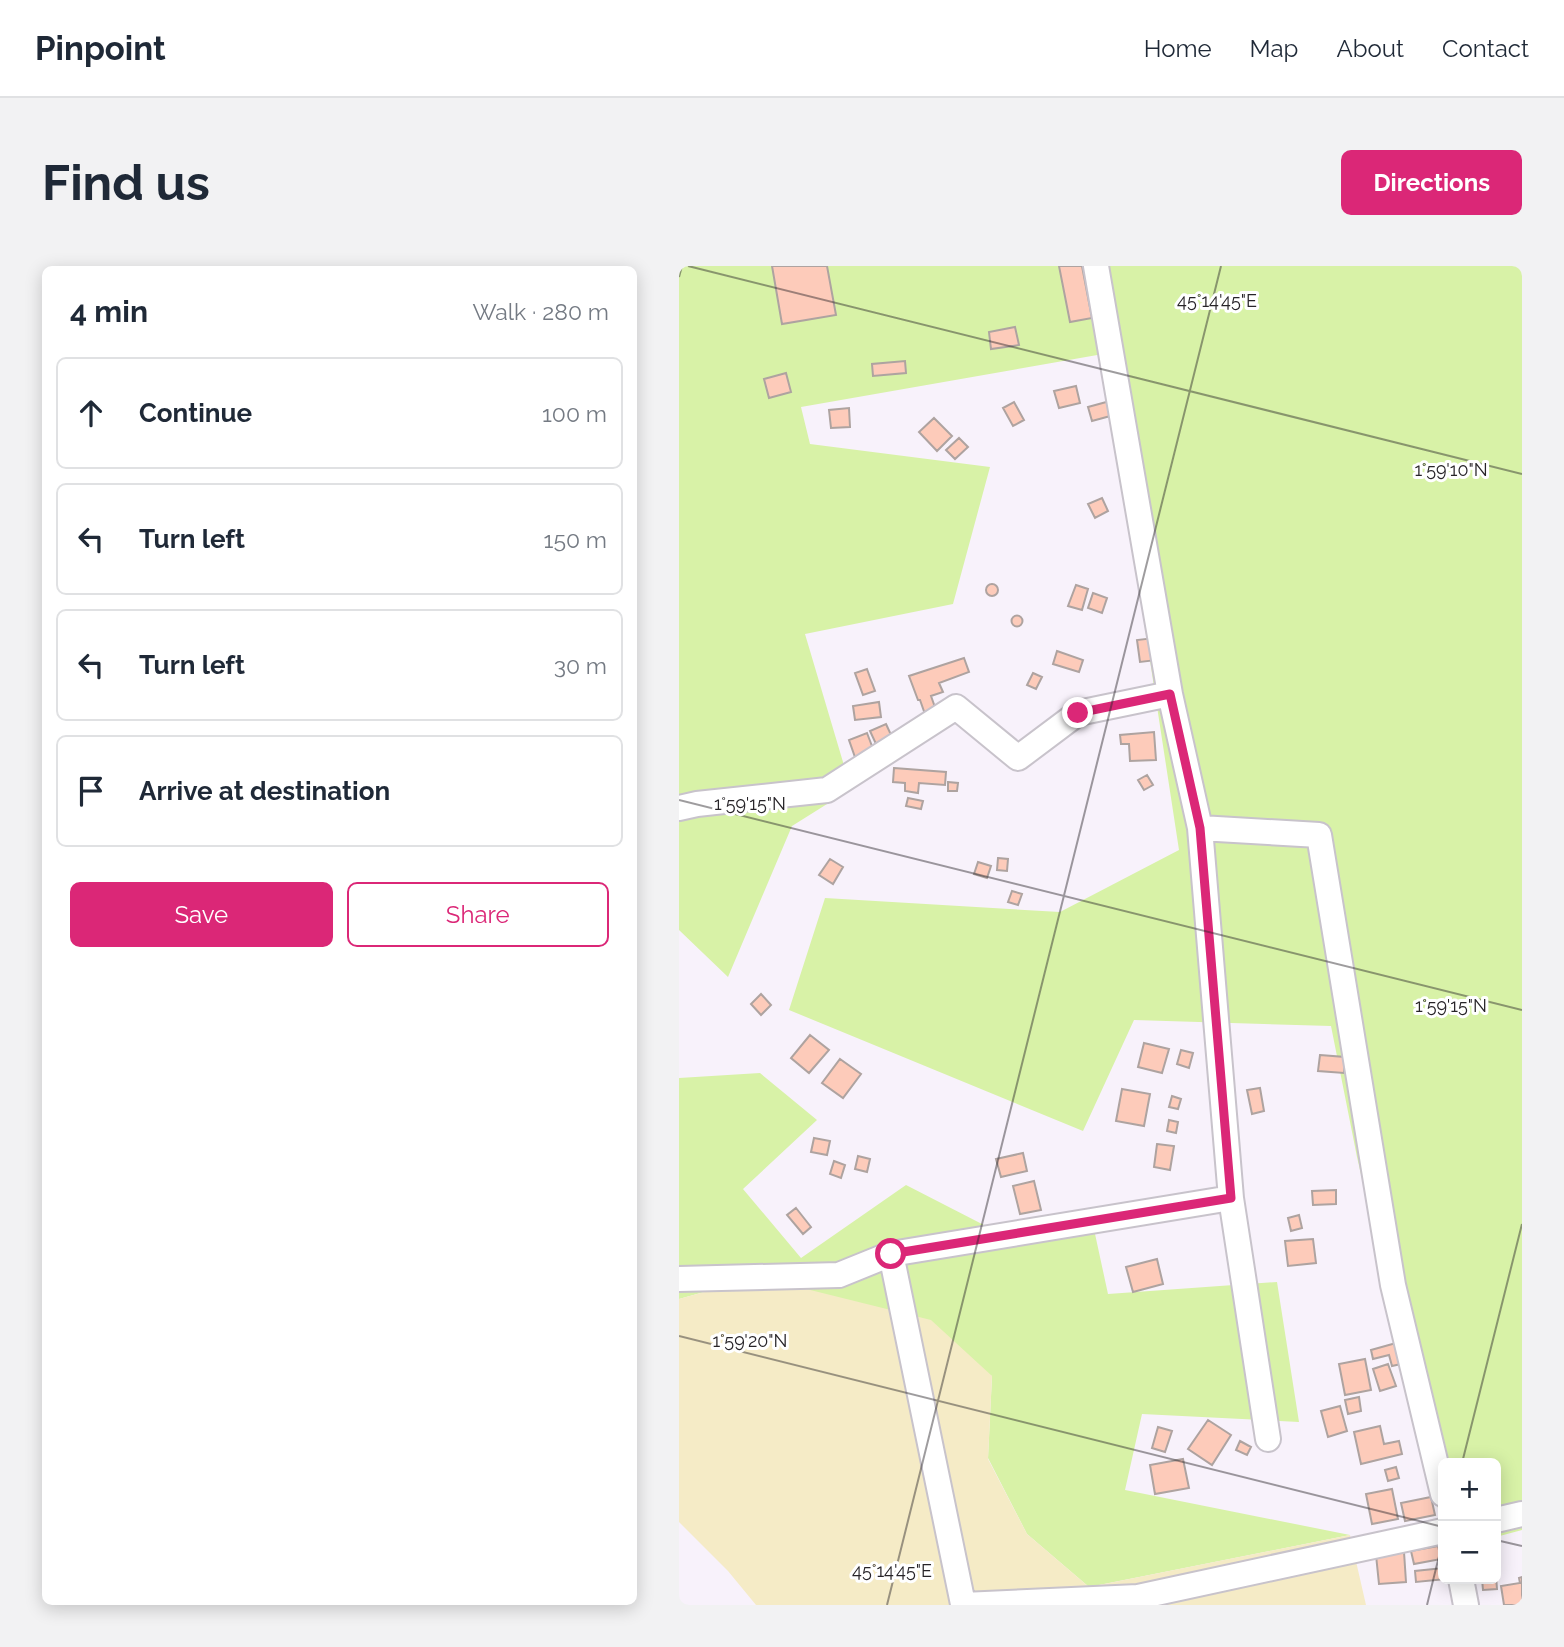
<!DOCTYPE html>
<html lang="en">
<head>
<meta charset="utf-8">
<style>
	:root { --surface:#fff; --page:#f2f2f3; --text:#1f2937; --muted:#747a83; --line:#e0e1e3; --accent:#db2777 }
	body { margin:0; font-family:Raleway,sans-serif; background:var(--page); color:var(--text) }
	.controls { position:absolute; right:21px; bottom:21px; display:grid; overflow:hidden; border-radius:10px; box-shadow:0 4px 18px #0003 }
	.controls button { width:63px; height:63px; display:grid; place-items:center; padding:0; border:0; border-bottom:2px solid var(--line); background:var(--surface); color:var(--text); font:35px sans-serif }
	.stop { position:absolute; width:21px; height:21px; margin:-16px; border:5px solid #db2777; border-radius:50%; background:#fff }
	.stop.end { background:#db2777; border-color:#fff; box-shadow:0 2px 7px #0008 }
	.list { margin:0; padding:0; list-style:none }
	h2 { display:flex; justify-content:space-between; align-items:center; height:91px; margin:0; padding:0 28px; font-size:30px }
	h2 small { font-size:23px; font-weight:400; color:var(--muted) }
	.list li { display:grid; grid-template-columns:46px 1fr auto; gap:21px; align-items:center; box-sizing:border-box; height:112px; margin:0 14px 14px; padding:0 14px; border:2px solid var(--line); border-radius:10px }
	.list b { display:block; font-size:26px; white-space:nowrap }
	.list em { font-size:23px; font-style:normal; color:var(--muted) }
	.actions { display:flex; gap:14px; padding:21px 28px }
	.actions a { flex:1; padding:16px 0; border:2px solid var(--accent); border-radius:10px; text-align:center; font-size:24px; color:var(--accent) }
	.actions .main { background:var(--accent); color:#fff }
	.icon { flex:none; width:38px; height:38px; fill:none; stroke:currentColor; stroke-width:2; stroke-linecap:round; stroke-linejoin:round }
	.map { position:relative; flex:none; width:843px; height:1339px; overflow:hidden; border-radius:10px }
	header { display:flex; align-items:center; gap:42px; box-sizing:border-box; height:98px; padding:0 35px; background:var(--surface); border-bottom:2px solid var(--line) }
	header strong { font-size:33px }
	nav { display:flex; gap:38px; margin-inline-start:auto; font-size:24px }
	.intro { display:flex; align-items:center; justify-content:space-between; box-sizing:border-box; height:168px; padding:0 42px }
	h1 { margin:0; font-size:49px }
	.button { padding:18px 32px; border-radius:10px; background:var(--accent); color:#fff; font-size:24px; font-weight:700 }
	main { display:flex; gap:42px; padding:0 42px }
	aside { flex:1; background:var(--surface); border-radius:10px; box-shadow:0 4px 18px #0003 }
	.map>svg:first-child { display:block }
	.green { fill:#d8f2a7 }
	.sand { fill:#f5ebc6 }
	.building { fill:#fdcbba; stroke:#aea3a0; stroke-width:2 }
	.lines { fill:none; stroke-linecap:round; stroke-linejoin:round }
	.minor-casing { stroke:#c8c3cb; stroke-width:28 }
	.minor { stroke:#fff; stroke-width:24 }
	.route { stroke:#db2777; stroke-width:9 }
	.ticks { fill:none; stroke:#272428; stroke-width:2; stroke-opacity:0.45 }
	.ticks-label { font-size:18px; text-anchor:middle; fill:#272428; stroke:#fff; stroke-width:6; stroke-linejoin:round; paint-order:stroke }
</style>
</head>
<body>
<header>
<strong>Pinpoint</strong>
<nav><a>Home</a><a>Map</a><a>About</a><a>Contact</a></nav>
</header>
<div class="intro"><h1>Find us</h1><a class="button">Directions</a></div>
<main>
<aside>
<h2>4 min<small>Walk · 280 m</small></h2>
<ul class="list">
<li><svg class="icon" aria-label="ahead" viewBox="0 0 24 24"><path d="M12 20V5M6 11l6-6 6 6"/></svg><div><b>Continue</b></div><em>100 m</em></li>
<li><svg class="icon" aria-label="left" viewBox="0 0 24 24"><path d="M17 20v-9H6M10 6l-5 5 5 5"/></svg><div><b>Turn left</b></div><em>150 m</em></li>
<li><svg class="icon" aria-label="left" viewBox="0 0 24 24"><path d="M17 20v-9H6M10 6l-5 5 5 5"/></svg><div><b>Turn left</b></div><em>30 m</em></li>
<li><svg class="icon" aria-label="arrive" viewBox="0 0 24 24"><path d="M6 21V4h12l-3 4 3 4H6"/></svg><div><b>Arrive at destination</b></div></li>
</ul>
<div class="actions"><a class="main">Save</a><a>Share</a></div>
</aside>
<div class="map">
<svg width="843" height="1339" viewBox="0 0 843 1339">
	<rect width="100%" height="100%" fill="#f8f2fb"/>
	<path class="green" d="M0,0H843V1264L817,1271V1197H764V1264L678,891L652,760L455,754L404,865L110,744L146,632L381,646L500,584L424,88L122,141L131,178L311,201L274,338L126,368L172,523L113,560L49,711L0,664Z
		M81,807L138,854L64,923L122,992L227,919L342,978L413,954L429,1028L598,1016L620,1156L463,1148L446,1224L671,1269L410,1321L348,1268L309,1192L313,1110L79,1011L0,1033V812Z"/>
	<path class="sand" d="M79,1011L252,1054L313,1110L309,1193L348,1268L410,1321L671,1269L687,1339H77L49,1305L0,1256V1033Z"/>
	<path class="building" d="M93,0H148L157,49L103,58Z
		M380,0H403L413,52L391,56Z
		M336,61L340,79L312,83L310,66Z
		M226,95L227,107L194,110L193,98Z
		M107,107L112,126L90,132L85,113Z
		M397,120L401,137L380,142L375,125Z
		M431,135L435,149L413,155L409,141Z
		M335,136L345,154L334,160L324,142Z
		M170,142L171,161L152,162L150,144Z
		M255,152L273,170L258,185L240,166Z
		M280,172L289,181L276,193L267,184Z
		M423,232L429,245L416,252L409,238Z
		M307 324a6 6 0 1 1 12 0a6 6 0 1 1-12 0Z
		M397,319L409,323L403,344L389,340Z
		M414,327L428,332L423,347L409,342Z
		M332.5 355a5.5 5.5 0 1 1 11 0a5.5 5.5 0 1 1-11 0Z
		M475,372L478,394L461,396L458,374Z
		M378,385L404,394L400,406L374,398Z
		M285,392L290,406L260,417L264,426L252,430L258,447L247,451L241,434H239L230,410Z
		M188,403L196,425L184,429L176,407Z
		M354,407L363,411L357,423L348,419Z
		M200,436L202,451L176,454L174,440Z
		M207,458L213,471L197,478L191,465Z
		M475,466L477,494L451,495L450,478H442L441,469Z
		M188,467L196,488L177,494L170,474Z
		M215,502L267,506L266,519L240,517L239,527L226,525V517L214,516Z
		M468,509L474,519L465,524L459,514Z
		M269,516L279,517L278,525H269Z
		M229,532L244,535L242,543L227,540Z
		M319,592L329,593L328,605L318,604Z
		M151,593L164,601L154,618L140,609Z
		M299,596L312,600L308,612L295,608Z
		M333,625L343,628L339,639L329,636Z
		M82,728L92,739L82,749L72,738Z
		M131,769L150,784L130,807L112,792Z
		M465,777L490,783L483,807L459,801Z
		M502,784L514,787L510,802L498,798Z
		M641,789L666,791L665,807L639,805Z
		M161,793L182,808L164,832L143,817Z
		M581,822L585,845L573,848L568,824Z
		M443,823L471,828L465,860L437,855Z
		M493,830L502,833L499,843L490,841Z
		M490,854L499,856L497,867L488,865Z
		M135,872L151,875L148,889L132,886Z
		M478,878L495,880L491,904L475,901Z
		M344,887L348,905L322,911L317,893Z
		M179,890L191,893L188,906L176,903Z
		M155,895L166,899L162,912L151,908Z
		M355,915L362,944L341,948L334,920Z
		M657,924V938L634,939L633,925Z
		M117,942L132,961L124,968L108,949Z
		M620,949L623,962L612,965L609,952Z
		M634,973L637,997L609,1000L606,975Z
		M478,993L484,1018L454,1026L447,1001Z
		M717,1077L722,1098L713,1100L710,1089L694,1093L692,1084Z
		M686,1093L692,1124L666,1129L660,1098Z
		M709,1098L717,1120L701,1125L694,1103Z
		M680,1131L682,1145L669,1148L666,1134Z
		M661,1140L668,1165L649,1171L642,1145Z
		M529,1154L552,1169L533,1199L509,1183Z
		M701,1160L705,1178L720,1175L723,1188L682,1198L675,1166Z
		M479,1161L493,1165L486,1186L473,1182Z
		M561,1175L572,1181L568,1189L557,1184Z
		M504,1193L510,1222L476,1228L471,1199Z
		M717,1201L720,1212L709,1215L706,1204Z
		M713,1223L719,1253L693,1258L687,1228Z
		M752,1231L756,1249L726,1255L722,1237Z
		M759,1280L762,1293L735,1298L732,1285Z
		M725,1286L727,1316L700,1318L697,1289Z
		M764,1302V1313H767L737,1316L736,1305Z
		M817,1310L818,1323L804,1324L803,1313H817Z
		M843,1311V1339H825L822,1320L841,1317L840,1312Z"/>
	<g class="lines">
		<g class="minor-casing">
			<path id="minor" d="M417,0L491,428L521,562L640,569L714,1019L764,1228
				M0,542L18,538L148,524L277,441L339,492L399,447L491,428
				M521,562L552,932
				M0,1013L160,1009L212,988
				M817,1254L843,1248
				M782,1313L787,1339
				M284,1338L212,988L552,932L589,1173
				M284,1339L459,1331L764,1265"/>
		</g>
		<use href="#minor" class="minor"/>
	</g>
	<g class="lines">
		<path class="route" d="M212,988L552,932L521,562L491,428L399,447"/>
	</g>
	<path class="ticks" d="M9,0L843,208M0,11L3,0M0,534L843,744M0,1070L764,1261M783,1197L843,958M817,1274L843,1280M208,1339L542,0M748,1339L764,1274"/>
	<g class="ticks-label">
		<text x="538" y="41">45°14'45"E</text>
		<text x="772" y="210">1°59'10"N</text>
		<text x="71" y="544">1°59'15"N</text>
		<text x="772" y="746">1°59'15"N</text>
		<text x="71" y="1081">1°59'20"N</text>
		<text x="213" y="1311">45°14'45"E</text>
	</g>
</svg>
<div class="controls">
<button>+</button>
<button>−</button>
</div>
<div class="stop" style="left:212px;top:988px"></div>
<div class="stop end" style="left:399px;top:447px"></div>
</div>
</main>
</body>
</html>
